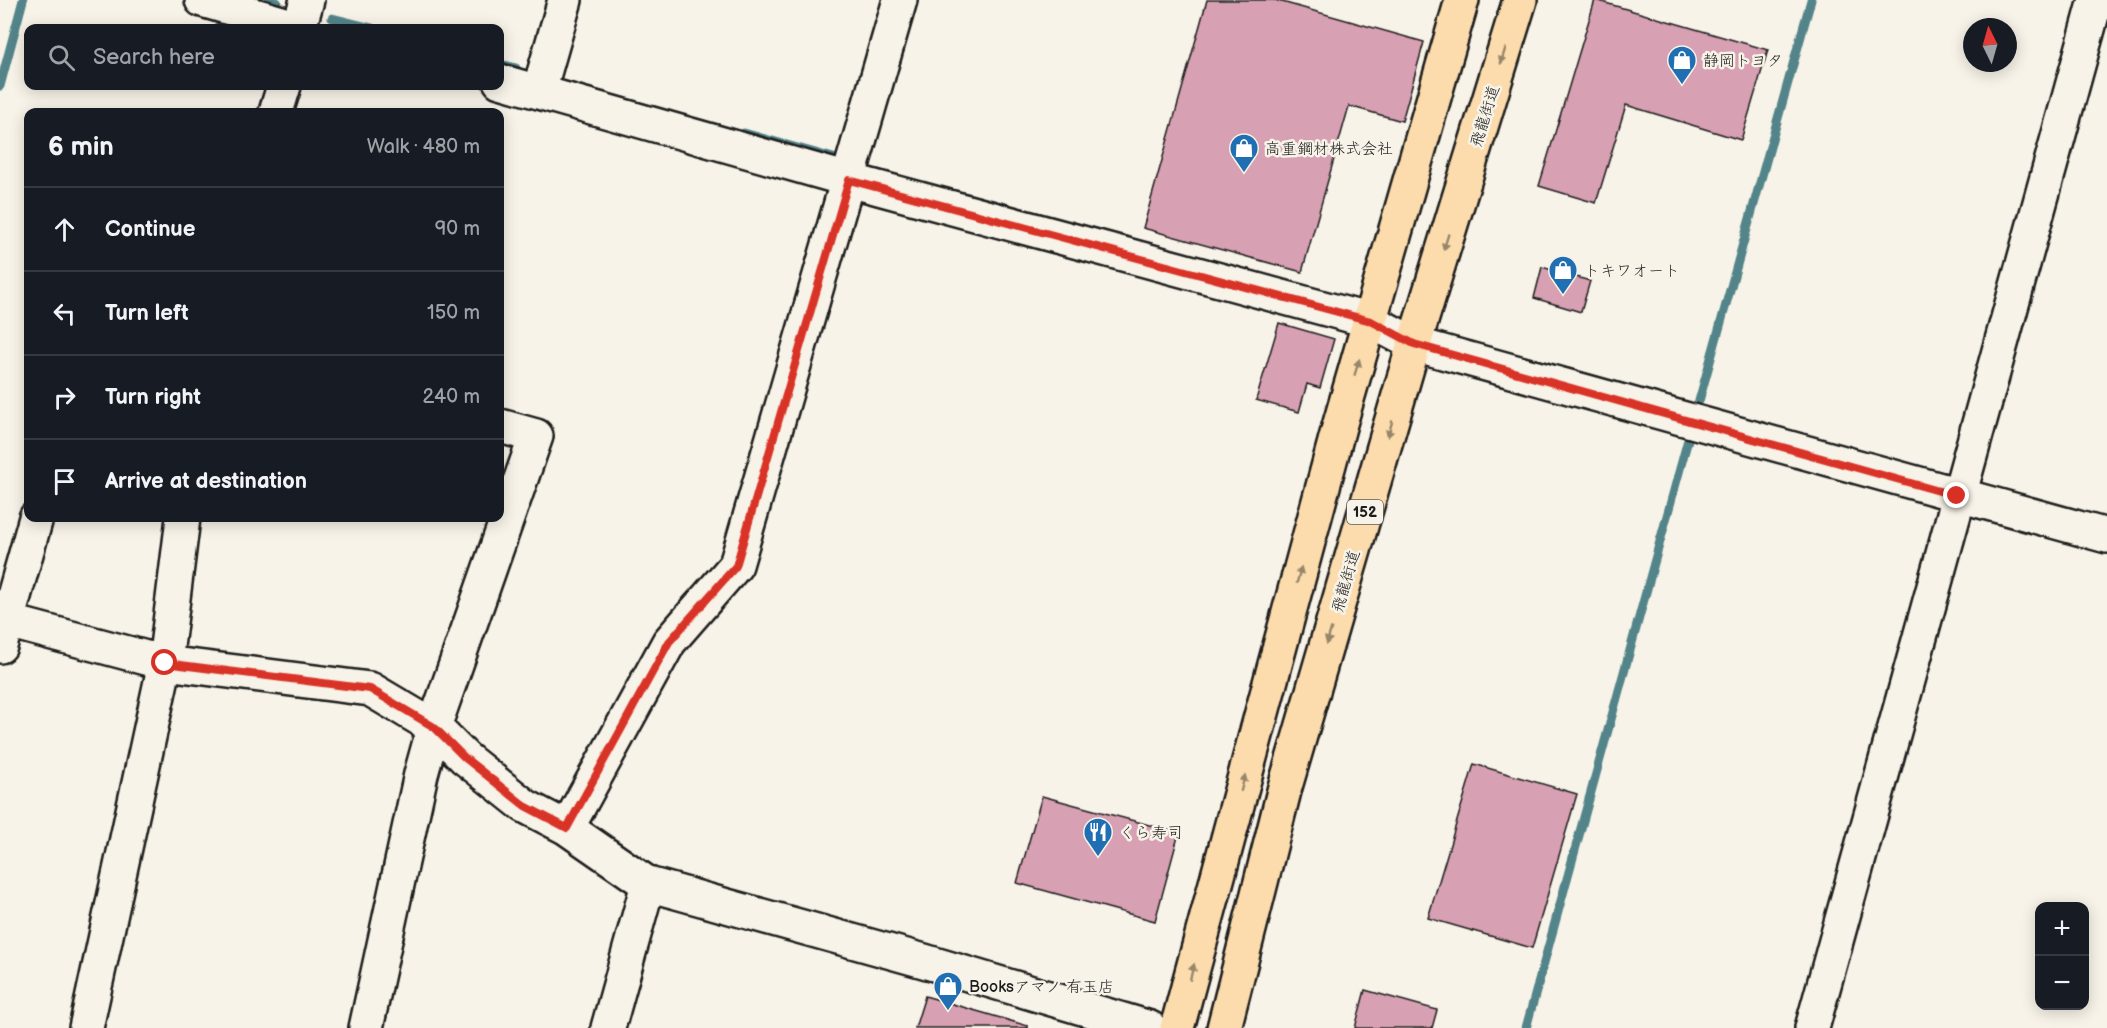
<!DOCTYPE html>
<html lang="en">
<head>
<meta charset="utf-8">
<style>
	:root { --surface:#171b24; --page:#242831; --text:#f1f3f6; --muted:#9ea1a6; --line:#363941 }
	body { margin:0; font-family:"Balsamiq Sans","Klee One",sans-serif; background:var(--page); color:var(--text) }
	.controls { position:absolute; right:18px; bottom:18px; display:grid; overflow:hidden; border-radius:12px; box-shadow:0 3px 15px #0003 }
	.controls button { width:54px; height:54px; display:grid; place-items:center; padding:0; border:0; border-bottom:2px solid var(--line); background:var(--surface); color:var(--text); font:30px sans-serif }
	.compass { position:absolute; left:1963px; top:18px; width:54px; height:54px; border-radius:50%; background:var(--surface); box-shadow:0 3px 15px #0003; rotate:355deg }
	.stop { position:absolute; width:18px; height:18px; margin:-14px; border:4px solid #d93025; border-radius:50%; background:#fff }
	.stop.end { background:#d93025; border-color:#fff; box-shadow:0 2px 6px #0008 }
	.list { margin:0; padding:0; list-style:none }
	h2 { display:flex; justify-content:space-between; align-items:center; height:78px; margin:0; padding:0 24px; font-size:26px }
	h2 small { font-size:20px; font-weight:400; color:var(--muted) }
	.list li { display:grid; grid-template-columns:39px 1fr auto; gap:18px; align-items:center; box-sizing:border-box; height:84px; padding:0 24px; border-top:2px solid var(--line) }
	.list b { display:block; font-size:22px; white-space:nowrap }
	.list em { font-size:20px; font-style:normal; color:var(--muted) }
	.icon { flex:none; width:33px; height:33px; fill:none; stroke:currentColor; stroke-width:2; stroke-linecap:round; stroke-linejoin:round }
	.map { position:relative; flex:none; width:2107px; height:1028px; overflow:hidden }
	.search { position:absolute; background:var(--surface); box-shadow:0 3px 15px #0003; left:24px; top:24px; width:480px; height:66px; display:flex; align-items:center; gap:15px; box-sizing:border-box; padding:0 21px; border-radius:12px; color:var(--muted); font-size:22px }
	.panel { position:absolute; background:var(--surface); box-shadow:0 3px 15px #0003; left:24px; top:108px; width:480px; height:414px; border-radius:12px }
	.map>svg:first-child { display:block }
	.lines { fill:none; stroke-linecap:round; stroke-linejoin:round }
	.stream { stroke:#538489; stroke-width:9 }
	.building { fill:#d7a0b3; stroke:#1c1c1c; stroke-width:1.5 }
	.minor-casing { stroke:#1c1c1c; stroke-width:38 }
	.highway-casing { stroke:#1c1c1c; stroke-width:38 }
	.minor { stroke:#f7f3e8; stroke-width:33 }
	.highway { stroke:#fcdcac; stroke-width:33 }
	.oneway { fill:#97866b }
	.route { stroke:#d93025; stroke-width:8 }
	.labels { text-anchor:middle; stroke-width:5; stroke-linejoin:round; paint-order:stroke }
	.shield { fill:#f7f3e8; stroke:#5e5c59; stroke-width:1.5 }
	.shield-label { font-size:15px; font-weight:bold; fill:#1c1c1c }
	.poi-label { font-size:16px; fill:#1c1c1c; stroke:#f7f3e8; text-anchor:start }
	.street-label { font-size:16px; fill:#1c1c1c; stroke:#f7f3e8 }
</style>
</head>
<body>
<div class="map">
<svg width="2107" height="1028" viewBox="0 0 2107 1028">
	<rect width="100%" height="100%" fill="#f7f3e8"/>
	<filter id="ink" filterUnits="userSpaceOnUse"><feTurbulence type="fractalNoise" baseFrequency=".0167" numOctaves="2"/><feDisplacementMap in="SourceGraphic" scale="12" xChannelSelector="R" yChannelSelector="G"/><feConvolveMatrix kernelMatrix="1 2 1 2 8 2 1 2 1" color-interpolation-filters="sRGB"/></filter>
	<g filter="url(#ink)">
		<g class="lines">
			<path class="stream" d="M269,0L277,2
				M332,18L372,28
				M500,64L516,68
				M0,86L23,0
				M744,133L837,159
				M1699,401L1811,0
				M1526,1028L1689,436"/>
		</g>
		<path class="building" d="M1207,0H1275L1424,42L1402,121L1349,106L1302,272L1143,228Z
			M1595,0L1768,50L1741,140L1626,105L1596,203L1539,186Z
			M1542,267L1590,281L1581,312L1534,298Z
			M1279,323L1334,339L1320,388L1307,384L1299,412L1256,400Z
			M1474,764L1577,794L1532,948L1428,918Z
			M1042,796L1179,833L1155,921L1017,883Z
			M1365,990L1437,1010L1432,1028H1355Z
			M925,996L1028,1026V1028H915Z"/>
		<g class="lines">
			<g class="minor-casing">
				<path id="minor" d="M202,0L299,28
					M299,28L307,0
					M500,81L849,180L1371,321L1414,344L2107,536
					M539,91L565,0
					M276,112L284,86
					M0,619L165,663L370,689L434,727L465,758L525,806L567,828L648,884L924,961L1150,1028
					M0,646L36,518
					M567,828L669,642L736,565L900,0
					M86,1028L165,663L183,518
					M366,1028L421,774L434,727L536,436L500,426
					M608,1028L648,884
					M1812,1028L2096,0"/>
			</g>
			<g class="highway-casing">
				<path id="highway" d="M1177,1028L1339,427L1462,0
					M1224,1028L1285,787L1414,344L1520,0"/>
			</g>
			<use href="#minor" class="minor"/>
			<use href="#highway" class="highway"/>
		</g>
		<defs><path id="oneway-solid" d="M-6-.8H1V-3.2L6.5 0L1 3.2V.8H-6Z" transform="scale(1.5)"/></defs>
		<g class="oneway">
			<use href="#oneway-solid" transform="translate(1503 56) rotate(107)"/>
			<use href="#oneway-solid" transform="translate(1446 242) rotate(107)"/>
			<use href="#oneway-solid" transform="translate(1357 367) rotate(-73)"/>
			<use href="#oneway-solid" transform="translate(1390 429) rotate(106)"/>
			<use href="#oneway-solid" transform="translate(1299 575) rotate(-75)"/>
			<use href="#oneway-solid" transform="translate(1329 636) rotate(106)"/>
			<use href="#oneway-solid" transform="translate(1243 783) rotate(-75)"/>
			<use href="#oneway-solid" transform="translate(1192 972) rotate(-75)"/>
		</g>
	</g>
	<g class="lines" filter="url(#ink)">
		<path class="route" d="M165,663L370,689L434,727L465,758L525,806L567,828L669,642L736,566L849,180L1371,321L1414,344L1957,496"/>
	</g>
	<defs>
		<g id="shop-pin" transform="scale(1.5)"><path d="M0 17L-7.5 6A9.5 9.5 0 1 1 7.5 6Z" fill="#1f6fb2" stroke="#f7f3e8"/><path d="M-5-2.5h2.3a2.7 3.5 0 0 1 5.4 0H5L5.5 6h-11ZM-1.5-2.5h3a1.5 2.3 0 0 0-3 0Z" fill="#fff"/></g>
		<g id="restaurant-pin" transform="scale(1.5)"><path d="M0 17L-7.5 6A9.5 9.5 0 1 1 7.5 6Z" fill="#1f6fb2" stroke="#f7f3e8"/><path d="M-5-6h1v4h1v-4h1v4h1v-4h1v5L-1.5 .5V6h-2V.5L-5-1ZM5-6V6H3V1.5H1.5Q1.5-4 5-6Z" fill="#fff"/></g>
	</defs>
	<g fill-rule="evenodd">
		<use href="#shop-pin" x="1682" y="60"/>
		<use href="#shop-pin" x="1244" y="148"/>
		<use href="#shop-pin" x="1563" y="270"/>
		<use href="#restaurant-pin" x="1098" y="832"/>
		<use href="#shop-pin" x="948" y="986"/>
	</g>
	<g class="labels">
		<rect class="shield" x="1347" y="500" width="36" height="24" rx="4.5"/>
		<g class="shield-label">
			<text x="1365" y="517">152</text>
		</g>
		<g class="poi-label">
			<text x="1703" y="66">静岡トヨタ</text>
			<text x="1265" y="154">高重鋼材株式会社</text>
			<text x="1584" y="276">トキワオート</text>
			<text x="1119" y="838">くら寿司</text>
			<text x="969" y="992">Booksアマノ 有玉店</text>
		</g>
		<g class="street-label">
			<text transform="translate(1484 116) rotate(-73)" y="6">飛龍街道</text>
			<text transform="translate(1345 581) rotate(-74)" y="6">飛龍街道</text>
		</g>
	</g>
</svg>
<div class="controls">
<button>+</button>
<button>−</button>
</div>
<svg class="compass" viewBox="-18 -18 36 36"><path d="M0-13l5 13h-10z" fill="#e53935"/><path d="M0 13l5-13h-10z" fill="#9ea1a6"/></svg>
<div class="stop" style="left:165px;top:663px"></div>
<div class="stop end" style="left:1957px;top:496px"></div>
<div class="search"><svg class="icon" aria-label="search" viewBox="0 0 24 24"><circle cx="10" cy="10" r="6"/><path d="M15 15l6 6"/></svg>Search here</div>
<section class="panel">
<h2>6 min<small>Walk · 480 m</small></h2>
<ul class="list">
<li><svg class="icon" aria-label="ahead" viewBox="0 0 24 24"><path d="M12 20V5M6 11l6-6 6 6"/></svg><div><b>Continue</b></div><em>90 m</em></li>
<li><svg class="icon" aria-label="left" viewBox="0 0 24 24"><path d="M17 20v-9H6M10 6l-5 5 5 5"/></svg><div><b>Turn left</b></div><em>150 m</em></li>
<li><svg class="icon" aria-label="right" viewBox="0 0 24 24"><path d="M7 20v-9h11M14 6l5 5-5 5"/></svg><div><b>Turn right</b></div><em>240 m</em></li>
<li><svg class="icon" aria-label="arrive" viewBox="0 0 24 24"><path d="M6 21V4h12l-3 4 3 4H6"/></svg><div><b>Arrive at destination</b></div></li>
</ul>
</section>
</div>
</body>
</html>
